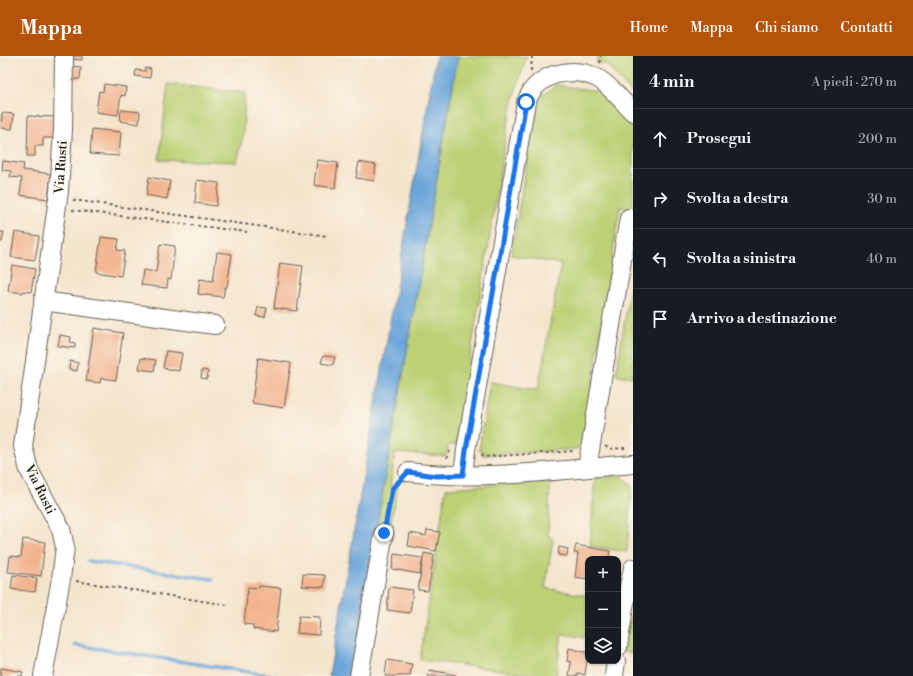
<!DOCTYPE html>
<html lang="it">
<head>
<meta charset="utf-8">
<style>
	:root { --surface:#171b24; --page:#20242c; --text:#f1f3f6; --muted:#9ea1a6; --line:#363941; --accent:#b45309 }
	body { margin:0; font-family:"Libre Bodoni",serif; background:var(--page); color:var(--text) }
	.controls { position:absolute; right:12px; bottom:12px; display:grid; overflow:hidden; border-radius:8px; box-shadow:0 1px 3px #0004 }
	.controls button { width:36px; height:36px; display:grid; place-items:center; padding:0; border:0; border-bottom:1px solid var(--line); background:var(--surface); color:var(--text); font:20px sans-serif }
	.stop { position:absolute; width:12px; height:12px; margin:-9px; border:3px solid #1a73e8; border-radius:50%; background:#fff }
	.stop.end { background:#1a73e8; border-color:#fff; box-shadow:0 1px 4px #0008 }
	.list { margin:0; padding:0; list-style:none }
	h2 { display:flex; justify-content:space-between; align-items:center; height:52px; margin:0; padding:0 16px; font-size:17px }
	h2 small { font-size:13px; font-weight:400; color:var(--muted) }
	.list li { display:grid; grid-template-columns:26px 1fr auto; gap:12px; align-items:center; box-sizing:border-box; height:60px; padding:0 16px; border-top:1px solid var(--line) }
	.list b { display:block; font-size:15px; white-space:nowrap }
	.list em { font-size:13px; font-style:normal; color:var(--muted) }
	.icon { flex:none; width:22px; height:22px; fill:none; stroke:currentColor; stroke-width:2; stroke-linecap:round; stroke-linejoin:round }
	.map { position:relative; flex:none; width:633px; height:620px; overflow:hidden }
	header { display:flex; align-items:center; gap:24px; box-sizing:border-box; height:56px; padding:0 20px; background:var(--accent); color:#fff }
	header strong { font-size:19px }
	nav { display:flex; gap:22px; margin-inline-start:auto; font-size:14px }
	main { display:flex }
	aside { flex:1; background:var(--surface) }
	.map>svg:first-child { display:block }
	.green { fill:#bcd074; stroke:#6c7648 }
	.water { fill:#6aa5da; stroke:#43607b }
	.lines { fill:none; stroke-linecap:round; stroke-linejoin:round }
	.stream { stroke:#6aa5da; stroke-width:3.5 }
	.building { fill:#f2b48f }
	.minor-casing { stroke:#68625a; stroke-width:20 }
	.path { stroke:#68625a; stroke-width:2; stroke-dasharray:3 3; stroke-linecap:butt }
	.minor { stroke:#fff; stroke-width:18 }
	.route { stroke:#1a73e8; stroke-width:5 }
	.labels { text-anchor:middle; stroke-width:3; stroke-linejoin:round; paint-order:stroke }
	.street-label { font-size:13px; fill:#1c1c1c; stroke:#fbf7ec }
</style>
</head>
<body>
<header>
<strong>Mappa</strong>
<nav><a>Home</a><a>Mappa</a><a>Chi siamo</a><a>Contatti</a></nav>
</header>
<main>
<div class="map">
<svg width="633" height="620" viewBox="0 0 633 620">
	<rect width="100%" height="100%" fill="#fbf7ec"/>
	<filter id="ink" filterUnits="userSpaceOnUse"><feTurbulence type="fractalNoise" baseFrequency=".025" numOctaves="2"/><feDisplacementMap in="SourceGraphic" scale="8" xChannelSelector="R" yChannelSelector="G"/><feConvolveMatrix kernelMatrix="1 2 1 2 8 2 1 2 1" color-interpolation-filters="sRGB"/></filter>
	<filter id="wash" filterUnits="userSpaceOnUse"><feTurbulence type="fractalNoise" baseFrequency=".012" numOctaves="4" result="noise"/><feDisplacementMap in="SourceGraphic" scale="16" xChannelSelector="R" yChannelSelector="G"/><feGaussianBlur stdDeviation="0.9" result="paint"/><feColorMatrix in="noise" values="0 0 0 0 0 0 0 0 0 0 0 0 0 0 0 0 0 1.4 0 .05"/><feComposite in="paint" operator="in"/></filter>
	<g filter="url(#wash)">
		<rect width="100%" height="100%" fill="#f5e5cd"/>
		<path class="green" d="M458,0H527L515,37L508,68L456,389H449L446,400L395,397L390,430H398L389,475L351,620Z
			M598,0H633V38L606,8L596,7Z
			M168,28L245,37L243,80L237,106L159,104Z
			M556,29L597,35L633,72V153L620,151L583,387L577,393L483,399L482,395L479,394L490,326L538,334L561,208L511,199L536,52L543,39Z
			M633,214V321L616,319Z
			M621,420L632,430L627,496L590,490L595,422Z
			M550,425L548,478L553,484L545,532L588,540V582L562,578L556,620H532V618L420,604L446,432Z
			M633,549V598L623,596Z"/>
		<path class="water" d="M436,0H458L351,620H329Z"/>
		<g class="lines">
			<path class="stream" d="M88,505L212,523
				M75,589L275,620"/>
		</g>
		<g id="blocks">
			<path class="building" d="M68,0H82V4L68,3Z
				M71,10L81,11L80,23H70Z
				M145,12L151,13L150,22L135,20L136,14L145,15Z
				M104,28L126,31L125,40L121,39L118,59L96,56L99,35L103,36Z
				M121,54L140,56L139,68L120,65Z
				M2,57L14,58L12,73L1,72Z
				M28,60L56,61L55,82H43V90H35V100H27Z
				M92,73L121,76L119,100L90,98Z
				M317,104L338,107L335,132L314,129Z
				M3,105L24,108L23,114L51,118L48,143L20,139L22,122L10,121L11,115L2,114Z
				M359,106L376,109L374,125L356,122Z
				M149,121L170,125L167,143L146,139Z
				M197,124L219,127L216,150L195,147Z
				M0,176H4L2,186H0Z
				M15,176L39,180L35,204L11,201Z
				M101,181L119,183L117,194L125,195L121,220L96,216Z
				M160,188L175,190L171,224L168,223L167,232L141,229L143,214L156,216Z
				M217,196L232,198L227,231H225L223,241L198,238L200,223L213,225Z
				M280,207L303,210L297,255L274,252Z
				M12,209L35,213L31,236L23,235V237L8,235Z
				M258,251L267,252L265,261L256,260Z
				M94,272L123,277L116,324L101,322L100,327L86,325Z
				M60,279L71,281L70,286L75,287V292L58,290Z
				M166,295L182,297L179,315L163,312Z
				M323,300L335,301L333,309L321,307Z
				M141,302L156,304L154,315L139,313Z
				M258,302L291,307L284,352L252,347Z
				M70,305L78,307L77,315L69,313Z
				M202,314L208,315L207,323L201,322Z
				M427,474L440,476L436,495L408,490L410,477L426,480Z
				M23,483L45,486L41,520L8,516L10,500L21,501Z
				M576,489L610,495L609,501H613V503H588V523L575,521L578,497H574Z
				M559,491L568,493L567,500L558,499Z
				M424,497L434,499L428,535L418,534Z
				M394,498L423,502L420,518L392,513Z
				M303,518L325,519L324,531L302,530Z
				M13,519L37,522L35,536L11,533Z
				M259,530L281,532L276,576L253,573V569L244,568L248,531L259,532Z
				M389,531L413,534L410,557L387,554Z
				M299,560L320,561L319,579L297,577Z
				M569,592L588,597L585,619L578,617V620H569L571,606L567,605Z
				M387,604L412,608L410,620H385Z
				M1,612L23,616L22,620H0Z
				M429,614L456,619V620H428Z"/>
		</g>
	</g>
	<g filter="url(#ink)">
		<use href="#blocks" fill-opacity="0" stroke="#68625a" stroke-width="1"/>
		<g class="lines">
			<g class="minor-casing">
				<path id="minor" d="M43,245L215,269
					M587,412L629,162
					M408,416C482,425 558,414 633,408
					M463,419L466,394L526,46C529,40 531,34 536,30C550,15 578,12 597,22C609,28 623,46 633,56
					M618,591L624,551L633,512
					M43,620L61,523L65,491L61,473L29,414L23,390L59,135L63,74L64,0
					M359,620L384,477
					M614,620L616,605"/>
			</g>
			<path class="path" d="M600,7L601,0
				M531,15L532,0
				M73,144L328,180
				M72,154L247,176
				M605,390L610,393L626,392
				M482,398L483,401L575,395
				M446,403L450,395
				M387,462L392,433L398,427
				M76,525L228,549"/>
			<use href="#minor" class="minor"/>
		</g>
	</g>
	<g class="lines" filter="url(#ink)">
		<path class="route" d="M384,477L392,433L408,416L436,420L463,419L466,394L526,46"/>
	</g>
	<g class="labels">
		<g class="street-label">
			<text transform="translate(60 111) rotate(-86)" y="5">Via Rusti</text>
			<text transform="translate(41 433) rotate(64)" y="5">Via Rusti</text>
		</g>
	</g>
</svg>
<div class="controls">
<button>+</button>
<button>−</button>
<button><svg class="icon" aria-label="layers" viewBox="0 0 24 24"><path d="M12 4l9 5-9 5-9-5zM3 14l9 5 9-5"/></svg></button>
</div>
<div class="stop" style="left:526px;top:46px"></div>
<div class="stop end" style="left:384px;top:477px"></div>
</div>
<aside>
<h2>4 min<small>A piedi · 270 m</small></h2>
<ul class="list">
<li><svg class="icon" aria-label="ahead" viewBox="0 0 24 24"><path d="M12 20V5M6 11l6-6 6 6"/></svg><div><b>Prosegui</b></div><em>200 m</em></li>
<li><svg class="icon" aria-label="right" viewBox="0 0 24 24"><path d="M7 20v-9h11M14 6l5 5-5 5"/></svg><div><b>Svolta a destra</b></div><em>30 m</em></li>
<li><svg class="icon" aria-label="left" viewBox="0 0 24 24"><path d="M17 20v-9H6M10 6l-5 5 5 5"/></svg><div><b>Svolta a sinistra</b></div><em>40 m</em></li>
<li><svg class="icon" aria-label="arrive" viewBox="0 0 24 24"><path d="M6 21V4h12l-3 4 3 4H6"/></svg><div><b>Arrivo a destinazione</b></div></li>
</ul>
</aside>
</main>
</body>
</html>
